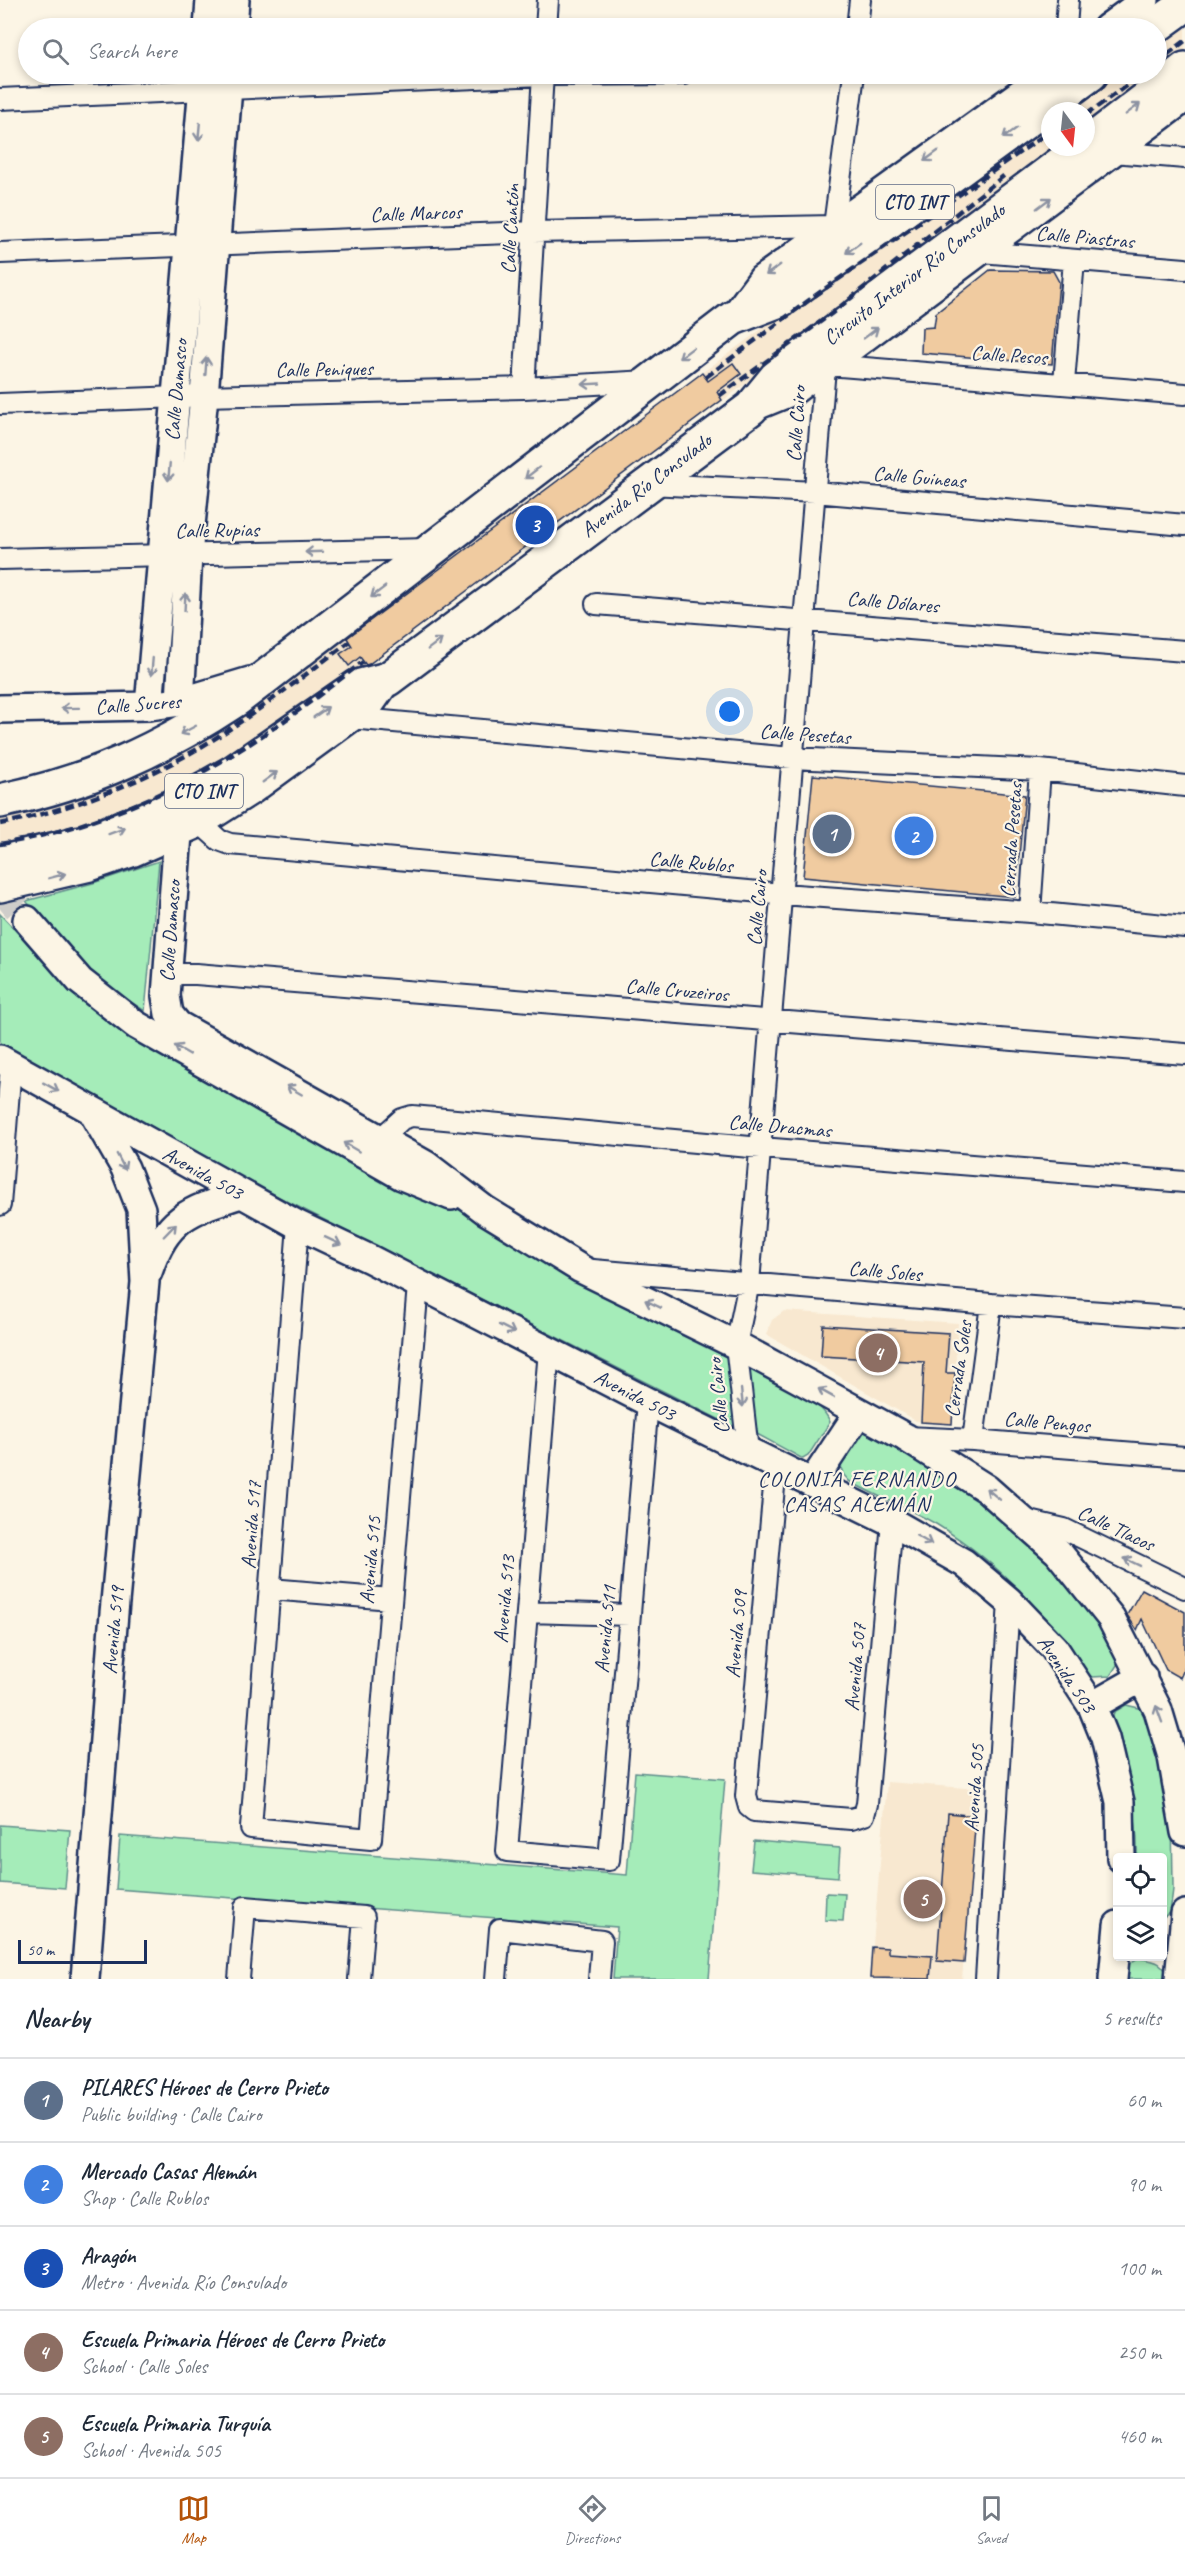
<!DOCTYPE html>
<html lang="en">
<head>
<meta charset="utf-8">
<style>
	:root { --surface:#fff; --page:#f2f2f3; --text:#1f2937; --muted:#747a83; --line:#e0e1e3; --accent:#b45309 }
	body { margin:0; font-family:Caveat,sans-serif; background:var(--page); color:var(--text) }
	.controls { position:absolute; right:18px; bottom:18px; display:grid; overflow:hidden; border-radius:6px; box-shadow:0 3px 9px #0003 }
	.controls button { width:54px; height:54px; display:grid; place-items:center; padding:0; border:0; border-bottom:2px solid var(--line); background:var(--surface); color:var(--text); font:30px sans-serif }
	.compass { position:absolute; left:1041px; top:102px; width:54px; height:54px; border-radius:50%; background:var(--surface); box-shadow:0 3px 9px #0003; rotate:165deg }
	.scale { position:absolute; left:18px; bottom:15px; width:129px; box-sizing:border-box; padding-left:6px; border:3px solid #1b2f5e; border-top:0; font-size:16px; line-height:21px; white-space:nowrap; color:#1b2f5e; -webkit-text-stroke:4px #fcf5e5; paint-order:stroke }
	.you { position:absolute; left:730px; top:712px; width:21px; height:21px; margin:-15px; border:4px solid #fff; border-radius:50%; background:#1a73e8; box-shadow:0 0 0 9px #1a73e833 }
	.badge { display:grid; place-items:center; width:39px; height:39px; border-radius:50%; background:var(--accent); color:#fff; font-size:20px; font-weight:700 }
	.pin { position:absolute; translate:-50% -50%; border:3px solid #fff; box-shadow:0 2px 6px #0006 }
	.list { margin:0; padding:0; list-style:none }
	h2 { display:flex; justify-content:space-between; align-items:center; height:78px; margin:0; padding:0 24px; font-size:26px }
	h2 small { font-size:20px; font-weight:400; color:var(--muted) }
	.list li { display:grid; grid-template-columns:39px 1fr auto; gap:18px; align-items:center; box-sizing:border-box; height:84px; padding:0 24px; border-top:2px solid var(--line) }
	.list b { display:block; font-size:22px; white-space:nowrap }
	.list p { margin:0; font-size:20px; white-space:nowrap; color:var(--muted) }
	.list em { font-size:20px; font-style:normal; color:var(--muted) }
	.icon { flex:none; width:33px; height:33px; fill:none; stroke:currentColor; stroke-width:2; stroke-linecap:round; stroke-linejoin:round }
	.map { position:relative; flex:none; width:1185px; height:1979px; overflow:hidden }
	.search { position:absolute; background:var(--surface); box-shadow:0 3px 9px #0003; left:18px; right:18px; top:18px; height:66px; display:flex; align-items:center; gap:15px; box-sizing:border-box; padding:0 21px; border-radius:33px; color:var(--muted); font-size:22px }
	.sheet { height:498px; background:var(--surface) }
	nav { display:flex; justify-content:space-around; align-items:center; box-sizing:border-box; height:84px; border-top:2px solid var(--line); background:var(--surface); font-size:16px; color:var(--muted) }
	nav a { display:grid; justify-items:center; gap:3px }
	nav .on { color:var(--accent) }
	.map>svg:first-child { display:block }
	.built { fill:#f8e8d0 }
	.green { fill:#a5ecb9; stroke:#608e8c; stroke-width:1.5 }
	.building { fill:#f0cba0; stroke:#1b2f5e; stroke-width:1.5 }
	.lines { fill:none; stroke-linecap:round; stroke-linejoin:round }
	.secondary-tunnel { stroke:#cfcdca; stroke-width:27; stroke-dasharray:27 14; stroke-linecap:butt }
	.street-casing { stroke:#1b2f5e; stroke-width:24 }
	.secondary-casing { stroke:#1b2f5e; stroke-width:32 }
	.highway-casing { stroke:#1b2f5e; stroke-width:38 }
	.street { stroke:#fcf5e5; stroke-width:20 }
	.secondary { stroke:#fcf5e5; stroke-width:27 }
	.highway { stroke:#fcf5e5; stroke-width:33 }
	.rail { stroke:#1b2f5e; stroke-width:4.5; stroke-dasharray:9 4.5; stroke-linecap:butt }
	.oneway { stroke:#8c92a2 }
	.labels { text-anchor:middle; stroke-width:4.5; stroke-linejoin:round; paint-order:stroke }
	.shield { fill:#fcf5e5; stroke:#5e6a86; stroke-width:1.5 }
	.shield-label { font-size:20px; font-weight:bold; fill:#1b2f5e }
	.street-label { font-size:21px; fill:#1b2f5e; stroke:#fcf5e5 }
	.neighbourhood-label { font-size:22px; letter-spacing:1.5px; fill:#1b2f5e; stroke:#fcf5e5 }
</style>
</head>
<body>
<div class="map">
<svg width="1185" height="1979" viewBox="0 0 1185 1979">
	<rect width="100%" height="100%" fill="#fcf5e5"/>
	<filter id="ink" filterUnits="userSpaceOnUse"><feTurbulence type="fractalNoise" baseFrequency=".0167" numOctaves="2"/><feDisplacementMap in="SourceGraphic" scale="12" xChannelSelector="R" yChannelSelector="G"/><feConvolveMatrix kernelMatrix="1 2 1 2 8 2 1 2 1" color-interpolation-filters="sRGB"/></filter>
	<g filter="url(#ink)">
		<path class="built" d="M1185,21V51L1157,72L1156,42Z
			M1113,74H1154L1086,123V111H1062Z
			M1050,119V147H1052L976,203L851,305L262,744L136,811L0,851V816L263,697L882,240Z
			M784,1311L958,1323L952,1424L916,1421L766,1334L772,1320Z
			M887,1782L979,1789L962,1979H870Z"/>
		<path class="green" d="M159,861L145,1011L115,992L84,966L26,901L93,883Z
			M0,914L71,990L273,1111L727,1352L736,1428L206,1160L0,1043Z
			M743,1361C768,1375 820,1396 830,1422L808,1456L803,1459L757,1434Z
			M868,1430L963,1484L1052,1557L1106,1626L1119,1662L1110,1676L1092,1677L1085,1672C1045,1612 997,1561 936,1524C908,1508 877,1497 849,1481L843,1474L840,1464L859,1433Z
			M1126,1705L1143,1709L1151,1723L1172,1815L1173,1889L1170,1913L1163,1917L1162,1858L1137,1857C1139,1811 1123,1766 1111,1722L1114,1712Z
			M635,1772L725,1779L709,1979H613L617,1927L116,1889L120,1836L627,1875Z
			M0,1825L70,1830L65,1888L0,1883Z
			M754,1841L840,1848L838,1877L751,1870Z
			M826,1893L845,1894L843,1921L825,1920Z
			M1138,1958C1155,1961 1164,1961 1168,1979H1127L1128,1964Z"/>
		<path class="building" d="M990,270L1053,271L1059,282L1052,364L921,353L922,328L934,327L936,313Z
			M733,363L741,374L717,392L722,400L369,664L366,665L360,657L349,666L340,654L352,646L347,638L702,373L708,381Z
			M813,775L1025,795L1015,897L803,877Z
			M823,1325L949,1333L946,1373H955L952,1424L921,1422L924,1362L821,1356Z
			M1142,1589L1185,1612V1667L1180,1678L1166,1670L1142,1619L1137,1630L1127,1615Z
			M948,1813L976,1816L964,1963L937,1961Z
			M872,1947L888,1948V1953L932,1956L930,1979L870,1978Z"/>
		<g class="lines">
			<path class="secondary-tunnel" d="M0,888L27,920"/>
			<g class="street-casing">
				<path id="street" d="M546,28L548,0
					M857,28L860,0
					M1066,28L1068,0
					M0,99L543,75L683,74
					M1113,152L1185,158
					M981,252L1185,269
					M0,253L533,232L834,226L854,74
					M828,365L1185,394
					M1064,383L1074,260
					M524,388L543,74
					M0,404L204,396L524,388L648,381
					M649,484L815,492L1185,525
					M0,559L429,549
					M596,604L1185,651
					M350,718L792,758L1040,770L1185,786
					M200,823L219,840L230,844L782,894L1030,912L1185,927
					M1030,912L1040,770
					M166,974H196L1185,1054
					M380,1139L402,1119L412,1116L761,1148L1185,1182
					M0,1205L11,1065
					M298,1225L251,1828L371,1839L418,1285
					M593,1270L991,1304L1185,1318
					M549,1350L507,1851L609,1860L648,1402
					M906,1437L973,1440L1185,1457
					M973,1440L991,1304
					M748,1451L736,1345L749,1283L825,368
					M776,1465L746,1796L749,1807L754,1811L851,1819L864,1815L867,1804L892,1522
					M1025,1520L1064,1529L1185,1588
					M270,1589L391,1599
					M527,1612L630,1615
					M239,1979L245,1907L364,1917L359,1979
					M496,1979L500,1929L602,1941L599,1979
					M986,1979L1009,1601"/>
			</g>
			<g class="secondary-casing">
				<path id="secondary" d="M208,28L210,0
					M233,28L235,0
					M1107,28L1145,0
					M733,318L762,279L1047,74
					M751,408L793,391L1185,98
					M180,702L188,555L204,396L229,74
					M149,706L204,74
					M0,709L149,706L180,702L250,681
					M178,834L166,996L169,1014L178,1025L426,1165L485,1210L581,1269L736,1345L810,1385L905,1437L987,1489L1058,1552L1111,1618L1158,1710L1172,1757L1185,1832
					M0,888L90,867L134,852L200,823L252,790L371,703L388,679
					M27,920L80,981L136,1025L402,1176L451,1196
					M0,1059L298,1225L370,1259L648,1402L892,1522L964,1563L1009,1601L1054,1648L1092,1706L1105,1738L1120,1802L1121,1858
					M148,1272C167,1217 188,1211 241,1194
					M812,1483L859,1412
					M1092,1706L1143,1677
					M85,1979L114,1613L145,1282L141,1209L125,1168L92,1111
					M1113,1979L1118,1925
					M1179,1979L1185,1914"/>
			</g>
			<g class="highway-casing">
				<path id="highway" d="M1153,28L1185,5
					M1086,145L1185,69
					M0,801C90,782 160,750 237,699L733,318L782,299L1091,74
					M0,863L89,841L163,812L234,772L357,687L388,679L751,408L778,375L1083,147"/>
			</g>
			<use href="#street" class="street"/>
			<use href="#secondary" class="secondary"/>
			<use href="#highway" class="highway"/>
			<path class="rail" d="M1156,63L1185,41
				M1086,115L1142,74
				M706,377L816,295L1050,131
				M719,396L831,314L1006,174
				M0,824C83,807 161,775 231,728C272,701 310,671 349,642
				M0,844C93,829 182,789 260,737C296,714 329,687 363,662"/>
		</g>
		<defs><path id="oneway-shaft" d="M-6 0H5M1.5-3L5.5 0L1.5 3" fill="none" stroke-width="1.6" stroke-linecap="round" stroke-linejoin="round" transform="scale(1.5)"/></defs>
		<g class="oneway">
			<use href="#oneway-shaft" transform="translate(1133 109) rotate(-37)"/>
			<use href="#oneway-shaft" transform="translate(199 132) rotate(95)"/>
			<use href="#oneway-shaft" transform="translate(1010 133) rotate(144)"/>
			<use href="#oneway-shaft" transform="translate(931 156) rotate(144)"/>
			<use href="#oneway-shaft" transform="translate(1044 203) rotate(-37)"/>
			<use href="#oneway-shaft" transform="translate(853 248) rotate(144)"/>
			<use href="#oneway-shaft" transform="translate(773 270) rotate(144)"/>
			<use href="#oneway-shaft" transform="translate(871 333) rotate(-37)"/>
			<use href="#oneway-shaft" transform="translate(686 353) rotate(143)"/>
			<use href="#oneway-shaft" transform="translate(206 366) rotate(-86)"/>
			<use href="#oneway-shaft" transform="translate(591 384) rotate(177)"/>
			<use href="#oneway-shaft" transform="translate(169 472) rotate(95)"/>
			<use href="#oneway-shaft" transform="translate(532 473) rotate(142)"/>
			<use href="#oneway-shaft" transform="translate(314 552) rotate(178)"/>
			<use href="#oneway-shaft" transform="translate(378 592) rotate(143)"/>
			<use href="#oneway-shaft" transform="translate(185 602) rotate(-87)"/>
			<use href="#oneway-shaft" transform="translate(435 644) rotate(-37)"/>
			<use href="#oneway-shaft" transform="translate(152 667) rotate(95)"/>
			<use href="#oneway-shaft" transform="translate(70 708) rotate(179)"/>
			<use href="#oneway-shaft" transform="translate(321 712) rotate(-35)"/>
			<use href="#oneway-shaft" transform="translate(188 730) rotate(152)"/>
			<use href="#oneway-shaft" transform="translate(270 777) rotate(-36)"/>
			<use href="#oneway-shaft" transform="translate(117 831) rotate(-20)"/>
			<use href="#oneway-shaft" transform="translate(57 876) rotate(-15)"/>
			<use href="#oneway-shaft" transform="translate(182 1050) rotate(-150)"/>
			<use href="#oneway-shaft" transform="translate(51 1087) rotate(29)"/>
			<use href="#oneway-shaft" transform="translate(294 1090) rotate(-150)"/>
			<use href="#oneway-shaft" transform="translate(351 1147) rotate(-150)"/>
			<use href="#oneway-shaft" transform="translate(121 1162) rotate(62)"/>
			<use href="#oneway-shaft" transform="translate(170 1230) rotate(-46)"/>
			<use href="#oneway-shaft" transform="translate(333 1241) rotate(25)"/>
			<use href="#oneway-shaft" transform="translate(653 1304) rotate(-154)"/>
			<use href="#oneway-shaft" transform="translate(507 1329) rotate(27)"/>
			<use href="#oneway-shaft" transform="translate(826 1393) rotate(-151)"/>
			<use href="#oneway-shaft" transform="translate(742 1398) rotate(84)"/>
			<use href="#oneway-shaft" transform="translate(993 1494) rotate(-141)"/>
			<use href="#oneway-shaft" transform="translate(924 1540) rotate(30)"/>
			<use href="#oneway-shaft" transform="translate(1132 1562) rotate(-154)"/>
			<use href="#oneway-shaft" transform="translate(1159 1714) rotate(-110)"/>
		</g>
	</g>
	<g class="labels">
		<g class="shield">
			<rect x="876" y="185" width="78" height="34" rx="4.5"/>
			<rect x="165" y="774" width="78" height="34" rx="4.5"/>
		</g>
		<g class="shield-label">
			<text x="915" y="209">CTO INT</text>
			<text x="204" y="798">CTO INT</text>
		</g>
		<g class="street-label">
			<text transform="translate(416 213) rotate(-2)" y="7">Calle Marcos</text>
			<text transform="translate(510 229) rotate(-87)" y="7">Calle Cantón</text>
			<text transform="translate(1085 237) rotate(5)" y="7">Calle Piastras</text>
			<text transform="translate(914 274) rotate(-37)" y="7">Circuito Interior Río Consulado</text>
			<text transform="translate(1009 355) rotate(4)" y="7">Calle Pesos</text>
			<text transform="translate(324 369) rotate(-1)" y="7">Calle Peniques</text>
			<text transform="translate(176 390) rotate(-85)" y="7">Calle Damasco</text>
			<text transform="translate(796 424) rotate(-86)" y="7">Calle Cairo</text>
			<text transform="translate(919 477) rotate(5)" y="7">Calle Guineas</text>
			<text transform="translate(646 485) rotate(-37)" y="7">Avenida Río Consulado</text>
			<text transform="translate(217 530) rotate(-1)" y="7">Calle Rupias</text>
			<text transform="translate(893 602) rotate(5)" y="7">Calle Dólares</text>
			<text transform="translate(138 704) rotate(-4)" y="7">Calle Sucres</text>
			<text transform="translate(805 734) rotate(4)" y="7">Calle Pesetas</text>
			<text transform="translate(1011 840) rotate(-86)" y="7">Cerrada Pesetas</text>
			<text transform="translate(691 862) rotate(5)" y="7">Calle Rublos</text>
			<text transform="translate(757 908) rotate(-85)" y="7">Calle Cairo</text>
			<text transform="translate(170 931) rotate(-86)" y="7">Calle Damasco</text>
			<text transform="translate(677 990) rotate(5)" y="7">Calle Cruzeiros</text>
			<text transform="translate(780 1126) rotate(5)" y="7">Calle Dracmas</text>
			<text transform="translate(203 1173) rotate(29)" y="7">Avenida 503</text>
			<text transform="translate(885 1271) rotate(5)" y="7">Calle Soles</text>
			<text transform="translate(958 1369) rotate(-82)" y="7">Cerrada Soles</text>
			<text transform="translate(635 1395) rotate(27)" y="7">Avenida 503</text>
			<text transform="translate(718 1396) rotate(-96)" y="7">Calle Cairo</text>
			<text transform="translate(1047 1422) rotate(5)" y="7">Calle Pengos</text>
			<text transform="translate(251 1525) rotate(-86)" y="7">Avenida 517</text>
			<text transform="translate(1116 1528) rotate(25)" y="7">Calle Tlacos</text>
			<text transform="translate(370 1560) rotate(-85)" y="7">Avenida 515</text>
			<text transform="translate(504 1599) rotate(-85)" y="7">Avenida 513</text>
			<text transform="translate(605 1629) rotate(-85)" y="7">Avenida 511</text>
			<text transform="translate(113 1630) rotate(-85)" y="7">Avenida 519</text>
			<text transform="translate(736 1634) rotate(-85)" y="7">Avenida 509</text>
			<text transform="translate(855 1667) rotate(-85)" y="7">Avenida 507</text>
			<text transform="translate(1067 1674) rotate(56)" y="7">Avenida 503</text>
			<text transform="translate(974 1788) rotate(-86)" y="7">Avenida 505</text>
		</g>
		<g class="neighbourhood-label">
			<text x="857" y="1486">COLONIA FERNANDO<tspan x="857" dy="25">CASAS ALEMÁN</tspan></text>
		</g>
	</g>
</svg>
<div class="controls">
<button><svg class="icon" aria-label="locate" viewBox="0 0 24 24"><circle cx="12" cy="12" r="6"/><path d="M12 2v4M12 18v4M2 12h4M18 12h4"/></svg></button>
<button><svg class="icon" aria-label="layers" viewBox="0 0 24 24"><path d="M12 4l9 5-9 5-9-5zM3 14l9 5 9-5"/></svg></button>
</div>
<svg class="compass" viewBox="-18 -18 36 36"><path d="M0-13l5 13h-10z" fill="#e53935"/><path d="M0 13l5-13h-10z" fill="#747a83"/></svg>
<div class="scale">50 m</div>
<div class="you"></div>
<div class="pin badge" style="left:832px;top:834px;background:#5c6f8a">1</div>
<div class="pin badge" style="left:914px;top:836px;background:#3f7fe0">2</div>
<div class="pin badge" style="left:535px;top:525px;background:#1a4fb4">3</div>
<div class="pin badge" style="left:878px;top:1353px;background:#8d6e63">4</div>
<div class="pin badge" style="left:923px;top:1899px;background:#8d6e63">5</div>
<div class="search"><svg class="icon" aria-label="search" viewBox="0 0 24 24"><circle cx="10" cy="10" r="6"/><path d="M15 15l6 6"/></svg>Search here</div>
</div>
<section class="sheet">
<h2>Nearby<small>5 results</small></h2>
<ul class="list">
<li><span class="badge" style="background:#5c6f8a">1</span><div><b>PILARES Héroes de Cerro Prieto</b><p>Public building · Calle Cairo</p></div><em>60 m</em></li>
<li><span class="badge" style="background:#3f7fe0">2</span><div><b>Mercado Casas Alemán</b><p>Shop · Calle Rublos</p></div><em>90 m</em></li>
<li><span class="badge" style="background:#1a4fb4">3</span><div><b>Aragón</b><p>Metro · Avenida Río Consulado</p></div><em>100 m</em></li>
<li><span class="badge" style="background:#8d6e63">4</span><div><b>Escuela Primaria Héroes de Cerro Prieto</b><p>School · Calle Soles</p></div><em>250 m</em></li>
<li><span class="badge" style="background:#8d6e63">5</span><div><b>Escuela Primaria Turquía</b><p>School · Avenida 505</p></div><em>460 m</em></li>
</ul>
</section>
<nav>
<a class="on"><svg class="icon" aria-label="map" viewBox="0 0 24 24"><path d="M3 6l6-2 6 2 6-2v14l-6 2-6-2-6 2zM9 4v14M15 6v14"/></svg>Map</a>
<a><svg class="icon" aria-label="directions" viewBox="0 0 24 24"><path d="M12 3l9 9-9 9-9-9zM9 14v-3h6M13 9l2 2-2 2"/></svg>Directions</a>
<a><svg class="icon" aria-label="saved" viewBox="0 0 24 24"><path d="M7 4h10v16l-5-4-5 4z"/></svg>Saved</a>
</nav>
</body>
</html>
